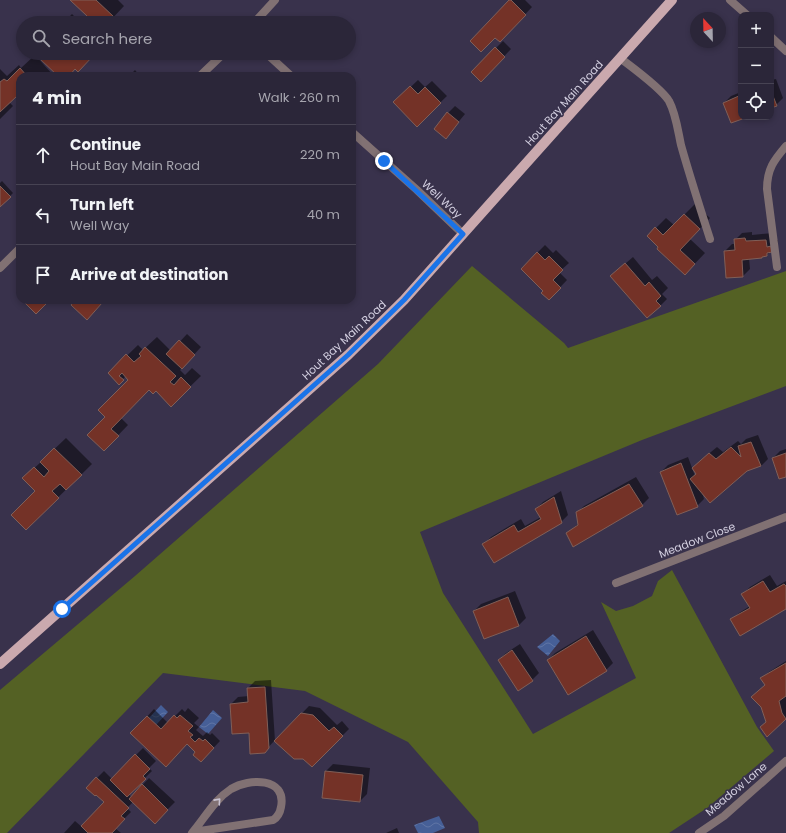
<!DOCTYPE html>
<html lang="en">
<head>
<meta charset="utf-8">
<style>
	:root { --surface:#2b2639; --page:#373244; --text:#f1f3f6; --muted:#a6a5ae; --line:#474353 }
	body { margin:0; font-family:Poppins,sans-serif; background:var(--page); color:var(--text) }
	.controls { position:absolute; right:12px; top:12px; display:grid; overflow:hidden; border-radius:8px; box-shadow:0 2px 6px #0003 }
	.controls button { width:36px; height:36px; display:grid; place-items:center; padding:0; border:0; border-bottom:1px solid var(--line); background:var(--surface); color:var(--text); font:20px sans-serif }
	.compass { position:absolute; left:690px; top:12px; width:36px; height:36px; border-radius:50%; background:var(--surface); box-shadow:0 2px 6px #0003; rotate:338deg }
	.stop { position:absolute; width:12px; height:12px; margin:-9px; border:3px solid #1a73e8; border-radius:50%; background:#fff }
	.stop.end { background:#1a73e8; border-color:#fff; box-shadow:0 1px 4px #0008 }
	.list { margin:0; padding:0; list-style:none }
	h2 { display:flex; justify-content:space-between; align-items:center; height:52px; margin:0; padding:0 16px; font-size:17px }
	h2 small { font-size:13px; font-weight:400; color:var(--muted) }
	.list li { display:grid; grid-template-columns:26px 1fr auto; gap:12px; align-items:center; box-sizing:border-box; height:60px; padding:0 16px; border-top:1px solid var(--line) }
	.list b { display:block; font-size:15px; white-space:nowrap }
	.list p { margin:0; font-size:13px; white-space:nowrap; color:var(--muted) }
	.list em { font-size:13px; font-style:normal; color:var(--muted) }
	.icon { flex:none; width:22px; height:22px; fill:none; stroke:currentColor; stroke-width:2; stroke-linecap:round; stroke-linejoin:round }
	.map { position:relative; flex:none; width:786px; height:833px; overflow:hidden }
	.search { position:absolute; background:var(--surface); box-shadow:0 2px 6px #0003; left:16px; top:16px; width:340px; height:44px; display:flex; align-items:center; gap:10px; box-sizing:border-box; padding:0 14px; border-radius:22px; color:var(--muted); font-size:15px }
	.panel { position:absolute; background:var(--surface); box-shadow:0 2px 6px #0003; left:16px; top:72px; width:340px; height:232px; border-radius:12px }
	.map>svg:first-child { display:block }
	.green { fill:#546124 }
	.water { fill:url(#water-waves) }
	.shadow { fill:#0007 }
	.building { fill:#743227; stroke:#805f58 }
	.lines { fill:none; stroke-linecap:round; stroke-linejoin:round }
	.minor { stroke:#817173; stroke-width:8 }
	.primary { stroke:#caa9ae; stroke-width:10 }
	.oneway { stroke:#c7c1d0 }
	.route { stroke:#1a73e8; stroke-width:5 }
	.labels { text-anchor:middle; stroke-width:3; stroke-linejoin:round; paint-order:stroke }
	.street-label { font-size:11px; fill:#d3cfe0; stroke:#39324c }
</style>
</head>
<body>
<div class="map">
<svg width="786" height="833" viewBox="0 0 786 833">
	<defs>
		<pattern id="water-waves" width="16" height="10" patternUnits="userSpaceOnUse"><rect width="16" height="10" fill="#465f97"/><path d="M0 5q4-4 8 0t8 0" fill="none" stroke="#6075a5"/></pattern>
	</defs>
	<rect width="100%" height="100%" fill="#39324c"/>
	<path class="green" d="M472,266L564,343L568,348L786,271V386L642,440L420,532L443,593L533,734L636,678L601,602L616,611L633,606L652,596L658,581L672,570L757,727L774,751L707,808L669,833H479L478,822L408,742L305,691L163,673L7,833H0V690L135,576L378,364Z"/>
	<path class="water" d="M553,634L560,641L548,656L537,647Z
		M161,705L168,712L156,725L149,718Z
		M213,710L222,718L208,734L199,727Z
		M439,816L445,828L433,833H418L414,825Z"/>
	<path class="shadow" d="M71,0H118L124,6L108,23H81L88,16Z
		M510,0H525L532,7L500,41Z
		M72,14L81,23H63Z
		M503,41L511,49L481,81L472,72Z
		M35,55L54,76H20V97L17,94L9,102L13,106L0,119V69L7,76L19,65L21,68Z
		M135,70L140,76H129Z
		M776,79L783,98L776,105L771,107V80Z
		M418,80L425,87L432,81L447,96L417,125L395,102Z
		M741,92V117H745L731,122L724,103L731,96Z
		M455,106L465,114L446,137L448,113Z
		M2,181L13,193L0,206V183Z
		M695,204L710,218L690,239L705,253L685,274L648,236L666,218L674,225Z
		M752,232V235L773,233L774,240H778V244L767,255H764L762,258H749L750,269L743,276L727,277L725,251L732,244H735V240L742,233Z
		M545,245L553,253L556,250L569,263L559,272L567,280L549,299L544,291L522,268Z
		M633,257L652,280L657,276L668,288L662,294L667,299L660,306L619,269Z
		M76,300H104L94,311Z
		M137,300H144L140,304Z
		M187,334L201,347L180,370L185,375L192,368L201,376L171,405L156,390L149,389L121,418L128,425L104,450L106,417L130,380L126,376L119,383L109,373L138,345L143,350L157,337L171,351Z
		M758,435L768,459L761,466L746,471L702,492L704,499L697,506L661,472L668,465L688,457L695,476L697,474L700,461L717,447L723,452L738,441L741,444L746,439Z
		M66,438L92,464L26,529L37,491L24,478Z
		M786,449V476L773,458L780,451Z
		M636,477L649,498L642,505L568,533L579,523L577,513L584,506Z
		M561,491L568,515L561,522L484,544L491,537L521,519L525,526L541,517L536,509L543,502Z
		M770,575L777,586L786,581V608L732,620L739,613L750,606L743,594L750,587Z
		M515,591L526,618L519,625L484,638L474,611L481,604Z
		M593,630L613,663L606,670L548,660L555,653Z
		M520,644L539,673L532,680L499,660L506,653Z
		M786,661V718L768,735L766,684L762,678L769,672Z
		M271,680L275,741L309,706L320,708L337,725L342,721L349,729L312,766L304,758L275,740L264,752L231,704L238,697L249,696L248,688L255,681Z
		M188,708L199,718L194,723L199,727L196,730L203,736L207,732L210,735L212,733L220,741L201,761L197,752L188,743L132,733L154,709L168,723L182,709L185,712Z
		M143,748L156,761L149,768L152,771L129,794L131,797L149,778L175,802L155,822L133,802L127,808L131,812L115,828L121,833H64L75,821L82,827L106,802L87,788L104,771L112,779Z
		M333,764L370,768L367,794L360,801L323,797L326,771Z
		M397,828L399,833H386Z"/>
	<path class="building" d="M70,0H96L114,17L109,23H80L87,16Z
		M509,0H511L526,15L500,42L495,38L481,52L470,41Z
		M495,47L505,57L481,82L471,72Z
		M46,53H93L94,55L78,72L75,69L69,76H58L40,59Z
		M20,68L27,76H20V99L17,96L0,112V82L4,79L7,81Z
		M410,86L418,94L425,87L441,103L417,127L393,102Z
		M771,91L777,106L771,108Z
		M741,95V117H748L731,123L723,103Z
		M447,112L459,122L446,139L434,129Z
		M0,186L11,197L0,207Z
		M684,214L700,229L680,250L695,264L685,275L657,249L658,247L647,236L655,227L663,235Z
		M745,238L746,241L766,240L767,247L771,246L772,252L767,253V256L762,257V258L742,260L743,277L726,278L724,251L735,250L734,239Z
		M537,252L545,260L549,256L563,270L553,280L561,288L549,300L541,293L543,291L521,269Z
		M625,263L645,286L649,282L661,296L656,301L661,306L647,318L610,276Z
		M22,300H50L36,314Z
		M75,300H98L102,303L87,320L71,305Z
		M179,340L195,355L182,369L166,354Z
		M145,347L176,376L170,382L174,385L181,377L191,387L171,407L156,391L153,394L149,390L111,429L119,436L104,451L87,435L105,417L98,410L128,380L122,373L119,376L124,380L119,385L108,373L126,354L134,362L141,356L139,354Z
		M751,442L761,466L747,471L710,503L690,479L696,474L692,468L709,453L716,459L731,447L741,457L738,446Z
		M54,448L82,475L66,490L60,484L52,491L59,498L26,530L11,515L35,491L22,478L34,467L44,477L49,471L40,462Z
		M786,453V477L779,479L772,458Z
		M681,463L698,507L677,515L660,472Z
		M629,484L643,506L573,547L566,533L578,525L576,512Z
		M554,497L562,523L494,563L482,544L514,525L518,532L541,519L535,509Z
		M763,581L770,592L784,584L786,586V609L740,636L730,619L750,608L741,594Z
		M508,597L519,626L484,639L473,611Z
		M586,636L607,671L568,695L547,660Z
		M512,650L533,681L518,691L498,660Z
		M786,663V696L779,701L782,713L786,719L767,737L760,727L766,722L761,707L751,697L765,685L760,678Z
		M265,687L269,748L265,753L250,754L249,733L232,734L230,704L248,702L247,688Z
		M301,713L313,715L329,731L334,727L343,736L312,767L303,759H294L274,741Z
		M174,715L177,718L180,715L193,726L188,731L193,735L190,737L195,742L199,738L203,741L205,739L214,748L201,762L193,755L195,752L187,744L166,767L130,733L147,716L161,729Z
		M135,754L150,769L143,776L146,779L127,797L110,780Z
		M325,771L363,775L360,802L322,798Z
		M96,777L129,808L121,816L125,819L112,833H88L81,826L104,802L96,795L95,796L86,788Z
		M142,784L168,810L155,824L129,799Z"/>
	<g class="lines">
		<path class="minor" d="M730,0L747,15
			M254,23L275,0
			M771,37L786,51
			M266,53L291,76
			M620,58C633,68 661,88 669,101C676,114 678,131 681,145C690,177 700,208 710,239
			M200,76L224,53
			M352,132L417,190L463,234
			M777,267L767,189C767,169 774,160 786,146
			M0,268L20,248
			M616,583L786,517
			M192,833C205,818 214,800 231,789C249,778 287,777 281,807C280,813 278,817 273,820L193,832
			M699,833L724,816L786,761"/>
		<path class="primary" d="M0,664L348,355L404,300L672,0"/>
	</g>
	<defs><path id="oneway-chevron" d="M-2-3.5L2.5 0L-2 3.5" fill="none" stroke-width="1.6" stroke-linecap="round" stroke-linejoin="round"/></defs>
	<use class="oneway" href="#oneway-chevron" transform="translate(218 801) rotate(-48)"/>
	<g class="lines">
		<path class="route" d="M62,609L348,355L404,300L463,234L384,161"/>
	</g>
	<g class="labels">
		<g class="street-label">
			<text transform="translate(564 103) rotate(-48)" y="4">Hout Bay Main Road</text>
			<text transform="translate(442 199) rotate(43)" y="4">Well Way</text>
			<text transform="translate(344 340) rotate(-43)" y="4">Hout Bay Main Road</text>
			<text transform="translate(697 540) rotate(-21)" y="4">Meadow Close</text>
			<text transform="translate(736 789) rotate(-40)" y="4">Meadow Lane</text>
		</g>
	</g>
</svg>
<div class="controls">
<button>+</button>
<button>−</button>
<button><svg class="icon" aria-label="locate" viewBox="0 0 24 24"><circle cx="12" cy="12" r="6"/><path d="M12 2v4M12 18v4M2 12h4M18 12h4"/></svg></button>
</div>
<svg class="compass" viewBox="-18 -18 36 36"><path d="M0-13l5 13h-10z" fill="#e53935"/><path d="M0 13l5-13h-10z" fill="#a6a5ae"/></svg>
<div class="stop" style="left:62px;top:609px"></div>
<div class="stop end" style="left:384px;top:161px"></div>
<div class="search"><svg class="icon" aria-label="search" viewBox="0 0 24 24"><circle cx="10" cy="10" r="6"/><path d="M15 15l6 6"/></svg>Search here</div>
<section class="panel">
<h2>4 min<small>Walk · 260 m</small></h2>
<ul class="list">
<li><svg class="icon" aria-label="ahead" viewBox="0 0 24 24"><path d="M12 20V5M6 11l6-6 6 6"/></svg><div><b>Continue</b><p>Hout Bay Main Road</p></div><em>220 m</em></li>
<li><svg class="icon" aria-label="left" viewBox="0 0 24 24"><path d="M17 20v-9H6M10 6l-5 5 5 5"/></svg><div><b>Turn left</b><p>Well Way</p></div><em>40 m</em></li>
<li><svg class="icon" aria-label="arrive" viewBox="0 0 24 24"><path d="M6 21V4h12l-3 4 3 4H6"/></svg><div><b>Arrive at destination</b></div></li>
</ul>
</section>
</div>
</body>
</html>
